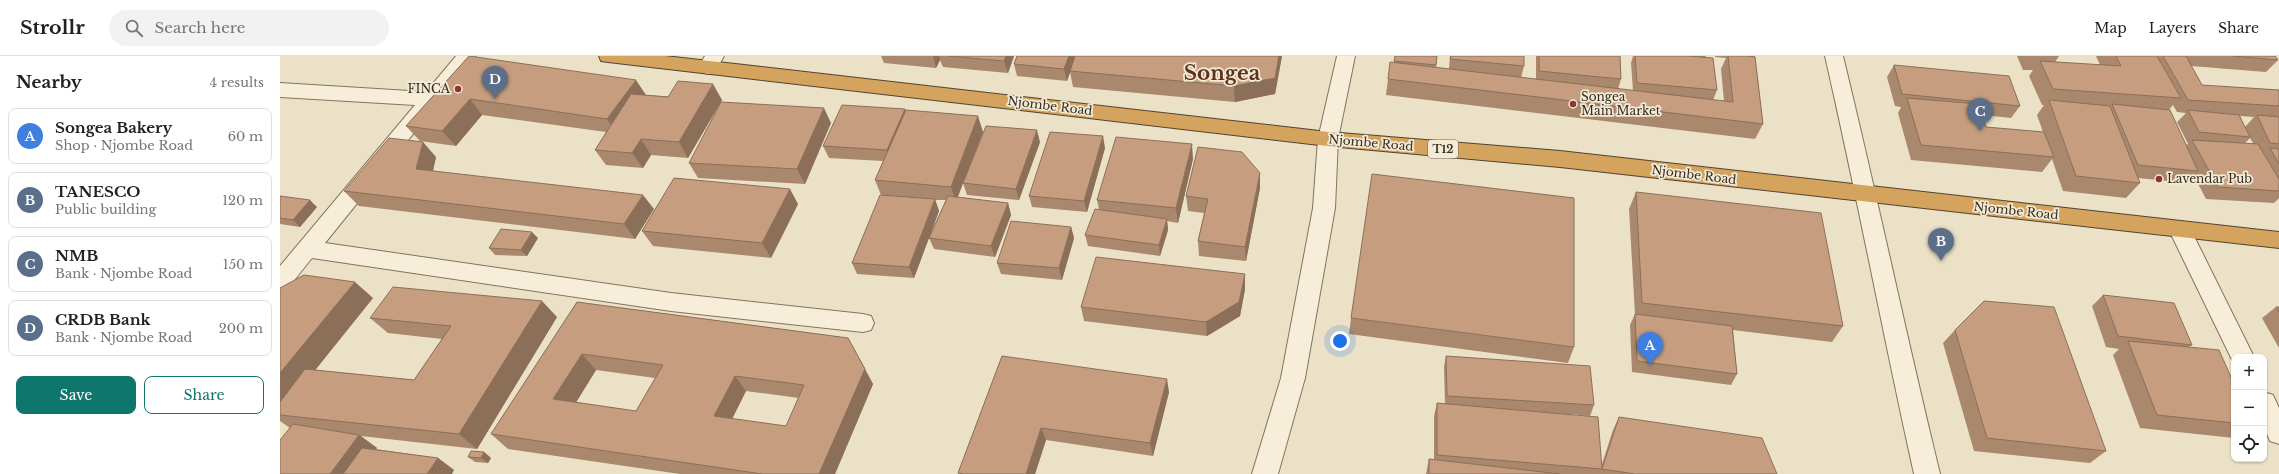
<!DOCTYPE html>
<html lang="en">
<head>
<meta charset="utf-8">
<style>
	:root { --surface:#fff; --page:#f2f2f2; --text:#202124; --muted:#757577; --line:#e0e0e0; --accent:#0f766e }
	body { margin:0; font-family:"Libre Baskerville",serif; background:var(--page); color:var(--text) }
	.controls { position:absolute; right:12px; bottom:12px; display:grid; overflow:hidden; border-radius:8px; box-shadow:0 1px 3px #0004 }
	.controls button { width:36px; height:36px; display:grid; place-items:center; padding:0; border:0; border-bottom:1px solid var(--line); background:var(--surface); color:var(--text); font:20px sans-serif }
	.you { position:absolute; left:1060px; top:285px; width:14px; height:14px; margin:-10px; border:3px solid #fff; border-radius:50%; background:#1a73e8; box-shadow:0 0 0 6px #1a73e833 }
	.badge { display:grid; place-items:center; width:26px; height:26px; border-radius:50%; background:var(--accent); color:#fff; font-size:13px; font-weight:700 }
	.pin { position:absolute; translate:-50% -33px; filter:drop-shadow(0 1px 2px #0008) }
	.pin::after { content:''; position:absolute; top:21px; width:14px; height:12px; background:inherit; clip-path:polygon(0 0,100% 0,50% 100%) }
	.list { margin:0; padding:0; list-style:none }
	h2 { display:flex; justify-content:space-between; align-items:center; height:52px; margin:0; padding:0 16px; font-size:17px }
	h2 small { font-size:13px; font-weight:400; color:var(--muted) }
	.list li { display:grid; grid-template-columns:26px 1fr auto; gap:12px; align-items:center; box-sizing:border-box; height:56px; margin:0 8px 8px; padding:0 8px; border:1px solid var(--line); border-radius:8px }
	.list b { display:block; font-size:15px; white-space:nowrap }
	.list p { margin:0; font-size:13px; white-space:nowrap; color:var(--muted) }
	.list em { font-size:13px; font-style:normal; color:var(--muted) }
	.actions { display:flex; gap:8px; padding:12px 16px }
	.actions a { flex:1; padding:9px 0; border:1px solid var(--accent); border-radius:8px; text-align:center; font-size:14px; color:var(--accent) }
	.actions .main { background:var(--accent); color:#fff }
	.icon { flex:none; width:22px; height:22px; fill:none; stroke:currentColor; stroke-width:2; stroke-linecap:round; stroke-linejoin:round }
	.map { position:relative; flex:none; width:1999px; height:418px; overflow:hidden }
	header { display:flex; align-items:center; gap:24px; box-sizing:border-box; height:56px; padding:0 20px; background:var(--surface); border-bottom:1px solid var(--line) }
	header strong { font-size:19px }
	nav { display:flex; gap:22px; margin-inline-start:auto; font-size:14px }
	.search { width:280px; height:36px; background:var(--page); display:flex; align-items:center; gap:10px; box-sizing:border-box; padding:0 14px; border-radius:22px; color:var(--muted); font-size:15px }
	main { display:flex }
	aside { flex:1; background:var(--surface) }
	.map>svg:first-child { display:block }
	.lines { fill:none; stroke-linecap:round; stroke-linejoin:round }
	.minor-casing { stroke:#85735d; stroke-width:2 }
	.highway-casing { stroke:#534231; stroke-width:2 }
	.minor { fill:#f6eed9; fill-rule:evenodd }
	.highway { fill:#d4a35d; fill-rule:evenodd }
	.wall { fill:#aa886d; fill-rule:evenodd }
	.shaded-wall { fill:#8b6f59 }
	.building { fill:#c69e7f; stroke:#8b6f59; fill-rule:evenodd }
	.poi-dot { fill:#903331; stroke:#f3ebd5; stroke-width:1.5 }
	.labels { text-anchor:middle; stroke-width:3.5; stroke-linejoin:round; paint-order:stroke }
	.shield { fill:#f3ebd5; stroke:#6f6556; stroke-width:1 }
	.shield-label { font-size:11px; font-weight:bold; fill:#362b20 }
	.poi-label { font-size:12px; fill:#362b20; stroke:#f3ebd5; text-anchor:start }
	.street-label { font-size:12px; fill:#362b20; stroke:#f3ebd5 }
	.town-label { font-size:20px; font-weight:bold; fill:#603122; stroke:#f3ebd5 }
</style>
</head>
<body>
<header>
<strong>Strollr</strong>
<div class="search"><svg class="icon" aria-label="search" viewBox="0 0 24 24"><circle cx="10" cy="10" r="6"/><path d="M15 15l6 6"/></svg>Search here</div>
<nav><a>Map</a><a>Layers</a><a>Share</a></nav>
</header>
<main>
<aside>
<h2>Nearby<small>4 results</small></h2>
<ul class="list">
<li><span class="badge" style="background:#3f7fe0">A</span><div><b>Songea Bakery</b><p>Shop · Njombe Road</p></div><em>60 m</em></li>
<li><span class="badge" style="background:#5c6f8a">B</span><div><b>TANESCO</b><p>Public building</p></div><em>120 m</em></li>
<li><span class="badge" style="background:#5c6f8a">C</span><div><b>NMB</b><p>Bank · Njombe Road</p></div><em>150 m</em></li>
<li><span class="badge" style="background:#5c6f8a">D</span><div><b>CRDB Bank</b><p>Bank · Njombe Road</p></div><em>200 m</em></li>
</ul>
<div class="actions"><a class="main">Save</a><a>Share</a></div>
</aside>
<div class="map">
<svg width="1999" height="418" viewBox="0 0 1999 418">
	<rect width="100%" height="100%" fill="#ebe1c6"/>
	<g class="lines">
		<g class="minor-casing">
			<path id="minor" d="M176,0H196L45,187L391,237L583,258L591,260L594,267L591,274L583,276L391,255L32,202L8,232L0,235V210L135,49L0,41V27L146,36Z
				M425,0H444L435,16L428,18L421,16L418,11Z
				M1057,0H1075L1058,83L1055,152L1025,322L998,418H972L1001,322L1033,152L1038,83Z
				M1545,0H1563C1597,139 1626,279 1660,418H1634C1603,279 1577,139 1545,0Z
				M1900,166L1908,168L1974,301H1954V308L1889,174L1892,168Z
				M1984,336L1993,339L1999,352V388L1990,385L1984,371Z"/>
		</g>
		<g class="highway-casing">
			<path id="highway" d="M319,0H385L1048,76L1280,95L1999,176V192L1280,111L1048,90L328,6L321,5Z"/>
		</g>
		<use href="#minor" class="minor"/>
		<use href="#highway" class="highway"/>
	</g>
	<path class="wall" d="M189,0L366,39L442,44L408,102L371,99L363,112L326,109L315,94L326,76L202,59L176,90L140,85L126,70Z
		M599,0H734L728,17L663,11L660,4L656,12L604,7L601,0Z
		M737,0H1002L995,38L955,46L793,31L790,16L787,25L737,20L734,8Z
		M1115,0H1157L1156,12L1169,13L1170,0H1244V10L1241,22L1256,23V0H1340L1341,23L1338,33L1353,35L1351,7L1353,0H1426L1425,2L1437,34L1433,44L1444,45L1441,13L1446,2L1435,1V0H1475L1483,68L1475,83L1106,39L1108,23L1114,7Z
		M1737,0H1779L1775,6L1820,9L1816,0H1995L1998,4L1986,16L1911,10L1922,29L1999,34V142L1994,147L1926,143L1914,120L1907,127L1858,122L1860,127L1846,142L1783,135L1772,103L1762,116L1631,104L1618,57L1621,51L1615,50L1607,21L1614,9L1740,50L1731,62L1702,59L1706,71L1763,76L1757,59L1764,49H1762L1749,20L1753,14H1743ZM1893,49L1897,56L1906,57L1897,66L1908,88L1906,89L1889,54ZM1960,60L1974,61L1965,71ZM1970,82L1973,87H1965Z
		M625,53V55L703,76L686,120L760,86L739,144L687,139L683,127L678,141L728,147L731,159L715,201L654,193L649,182L634,222L577,218L572,207L601,139L595,124L603,105L549,102L543,90ZM655,144H666L650,180L659,155Z
		M551,67L525,128L418,122L409,107Z
		M825,92L807,156L752,151L749,140Z
		M156,101L153,115L374,153L355,183L79,150L64,135Z
		M913,103L898,167L887,165L888,174L880,200L808,190L805,179L819,153L817,144Z
		M980,117V132L966,205L919,200L918,185L924,157L908,155L906,140Z
		M1356,136L1563,270L1552,286L1453,274L1457,318L1451,329L1352,316L1350,269L1355,258L1349,153Z
		M0,140L37,151L20,171L0,168Z
		M518,148L491,202L373,190L362,175Z
		M791,171L794,182L782,224L721,218L717,207Z
		M258,182L247,200L215,199L209,192Z
		M0,232L93,242L35,314L134,324L162,283L108,277L90,262L277,261L197,393L81,380L97,392L95,393L158,402L174,414L10,372L0,365Z
		M965,233L960,260L927,280L804,265L801,251Z
		M1823,239L1912,289L1909,291L1954,328V382L1860,372L1833,299L1839,293L1826,291L1812,250Z
		M297,246L568,282L593,328L555,418H400L228,393L211,378ZM316,314L375,322L356,355L296,346ZM466,335L519,342L506,370L452,363Z
		M1996,251H1999V292L1982,262Z
		M1071,262L1294,291L1288,307L1069,278Z
		M1675,274L1826,395L1810,407L1694,395L1663,287Z
		M722,300L889,336L873,400L766,384L755,418H679L678,417Z
		M1166,300L1314,349L1310,360L1292,358L1322,408L1333,374L1339,361L1497,418H1146L1149,403H1154V360L1157,347L1165,348L1164,311Z
		M204,396L211,402L208,407L195,406L188,401Z"/>
	<path class="shaded-wall" d="M653,0H659L660,4L656,12Z
		M726,0H734L728,17L724,5Z
		M789,0H796L787,25L784,13Z
		M999,0H1002L995,38L955,46L954,30Z
		M356,24L366,39L337,78L327,63Z
		M433,28L442,44L408,102L399,86Z
		M190,43L202,59L176,90L162,75Z
		M544,52L551,67L525,128L517,113Z
		M625,53L629,65L612,106L607,94Z
		M698,60L703,76L676,145L671,131Z
		M757,74L760,86L739,144L736,133Z
		M823,80L825,92L807,156L804,145Z
		M361,83L371,99L363,112L352,97Z
		M143,86L156,101L150,128L136,113Z
		M912,88L913,103L898,167L896,152Z
		M980,117V132L966,205L965,191Z
		M510,133L518,148L491,202L482,187Z
		M363,139L374,153L355,183L344,168Z
		M655,143L659,155L634,222L629,211Z
		M30,144L37,151L20,171L13,164Z
		M728,147L731,159L715,201L711,190Z
		M887,163L888,174L880,200L879,189Z
		M791,171L794,182L782,224L779,212Z
		M252,176L258,182L247,200L241,194Z
		M965,218V233L960,260L927,280L926,266Z
		M75,226L93,242L0,358V317Z
		M262,245L277,261L197,393L179,378Z
		M568,282L593,328L555,418H539Z
		M302,298L316,314L289,358L273,343Z
		M455,320L466,335L446,375L434,360Z
		M887,323L889,336L873,400L870,387Z
		M761,372L766,384L755,418H746Z
		M79,379L97,392L77,418H50Z
		M204,396L211,402L208,407L201,402Z
		M158,402L174,414L172,418H147Z"/>
	<path class="building" d="M189,0L356,24L327,63L190,43L162,75L126,70Z
		M668,0H726L724,5Z
		M737,0H789L784,13L734,8Z
		M795,0H999L995,22L954,30L790,15Z
		M1115,0H1157L1156,9L1114,5Z
		M1171,0H1244V10L1170,3Z
		M1259,0H1340L1341,23L1259,15Z
		M1355,0H1407L1433,2L1437,34L1357,27Z
		M1448,0H1468L1475,1L1483,68L1108,23L1110,6L1453,46Z
		M1836,0H1877L1901,42L1773,33L1760,5L1841,10Z
		M1883,0H1906L1922,29L1999,34V50L1908,44Z
		M1953,0H1995L1998,4Z
		M1614,9L1729,20L1740,50L1622,38Z
		M398,25L433,28L399,86L361,83L352,97L315,94L351,38L388,41Z
		M1627,42L1698,48L1706,71L1764,76L1774,101L1641,89Z
		M1769,44L1830,50L1860,127L1796,120Z
		M441,46L544,52L517,113L409,107Z
		M1832,48L1890,54L1918,115L1858,109Z
		M562,49L625,53L607,94L543,90Z
		M626,54L698,60L671,131L595,124Z
		M1908,54L1959,59L1970,81L1919,76Z
		M1977,59L1999,61V88L1990,87Z
		M706,70L757,74L736,133L683,127Z
		M770,76L823,80L804,145L749,140Z
		M836,81L912,88L896,152L817,144Z
		M109,82L143,86L136,113L363,139L344,168L64,135Z
		M1912,84L1978,88L1999,123V135L1938,131Z
		M918,91L962,96L980,117L965,191L918,185L928,143L906,140Z
		M1990,92L1999,93V108Z
		M1092,118L1294,142V291L1071,262Z
		M394,122L510,133L482,187L362,175Z
		M1356,136L1541,157L1563,270L1362,247Z
		M600,139L655,143L629,211L572,207Z
		M0,140L30,144L13,164L0,162Z
		M668,140L728,147L711,190L649,182Z
		M815,153L887,163L879,189L805,179Z
		M731,165L791,171L779,212L717,207Z
		M221,173L252,176L241,194L209,192Z
		M816,201L965,218L959,246L926,266L801,251Z
		M24,219L75,226L0,317V232Z
		M113,231L262,245L179,378L0,359V346L25,313L134,324L171,270L90,262Z
		M1823,239L1894,247L1912,289L1838,280Z
		M1704,245L1774,251L1826,395L1707,382L1675,274Z
		M297,246L568,282L585,313L539,418H482L211,378ZM302,298L383,309L356,355L273,343ZM455,320L524,329L506,370L434,360Z
		M1996,251H1999V256Z
		M1355,258L1452,270L1457,318L1357,305Z
		M1848,285L1939,294L1954,328V367L1877,359Z
		M722,300L887,323L870,387L761,372L746,418H684L678,417Z
		M1166,300L1310,310L1314,349L1167,340Z
		M1157,347L1318,361L1322,413L1157,399Z
		M1339,361L1482,382L1497,418H1355L1322,413Z
		M13,368L79,379L50,418H0V384Z
		M82,392L158,402L147,418H63Z
		M191,395L204,396L201,402L188,401Z
		M1149,403L1280,418H1149Z"/>
	<g class="poi-dot">
		<circle cx="178" cy="33" r="4"/>
		<circle cx="1293" cy="48" r="4"/>
		<circle cx="1879" cy="123" r="4"/>
	</g>
	<g class="labels">
		<rect class="shield" x="1148" y="84" width="30" height="18" rx="3"/>
		<g class="shield-label">
			<text x="1163" y="97">T12</text>
		</g>
		<g class="poi-label">
			<text x="170" y="37" text-anchor="end">FINCA</text>
			<text x="1301" y="45">Songea<tspan x="1301" dy="14">Main Market</tspan></text>
			<text x="1887" y="127">Lavendar Pub</text>
		</g>
		<g class="street-label">
			<text transform="translate(770 50) rotate(7)" y="4">Njombe Road</text>
			<text transform="translate(1091 87) rotate(5)" y="4">Njombe Road</text>
			<text transform="translate(1414 119) rotate(7)" y="4">Njombe Road</text>
			<text transform="translate(1736 155) rotate(6)" y="4">Njombe Road</text>
		</g>
		<g class="town-label">
			<text x="942" y="24">Songea</text>
		</g>
	</g>
</svg>
<div class="controls">
<button>+</button>
<button>−</button>
<button><svg class="icon" aria-label="locate" viewBox="0 0 24 24"><circle cx="12" cy="12" r="6"/><path d="M12 2v4M12 18v4M2 12h4M18 12h4"/></svg></button>
</div>
<div class="you"></div>
<div class="pin badge" style="left:1370px;top:309px;background:#3f7fe0">A</div>
<div class="pin badge" style="left:1661px;top:205px;background:#5c6f8a">B</div>
<div class="pin badge" style="left:1700px;top:75px;background:#5c6f8a">C</div>
<div class="pin badge" style="left:215px;top:43px;background:#5c6f8a">D</div>
</div>
</main>
</body>
</html>
